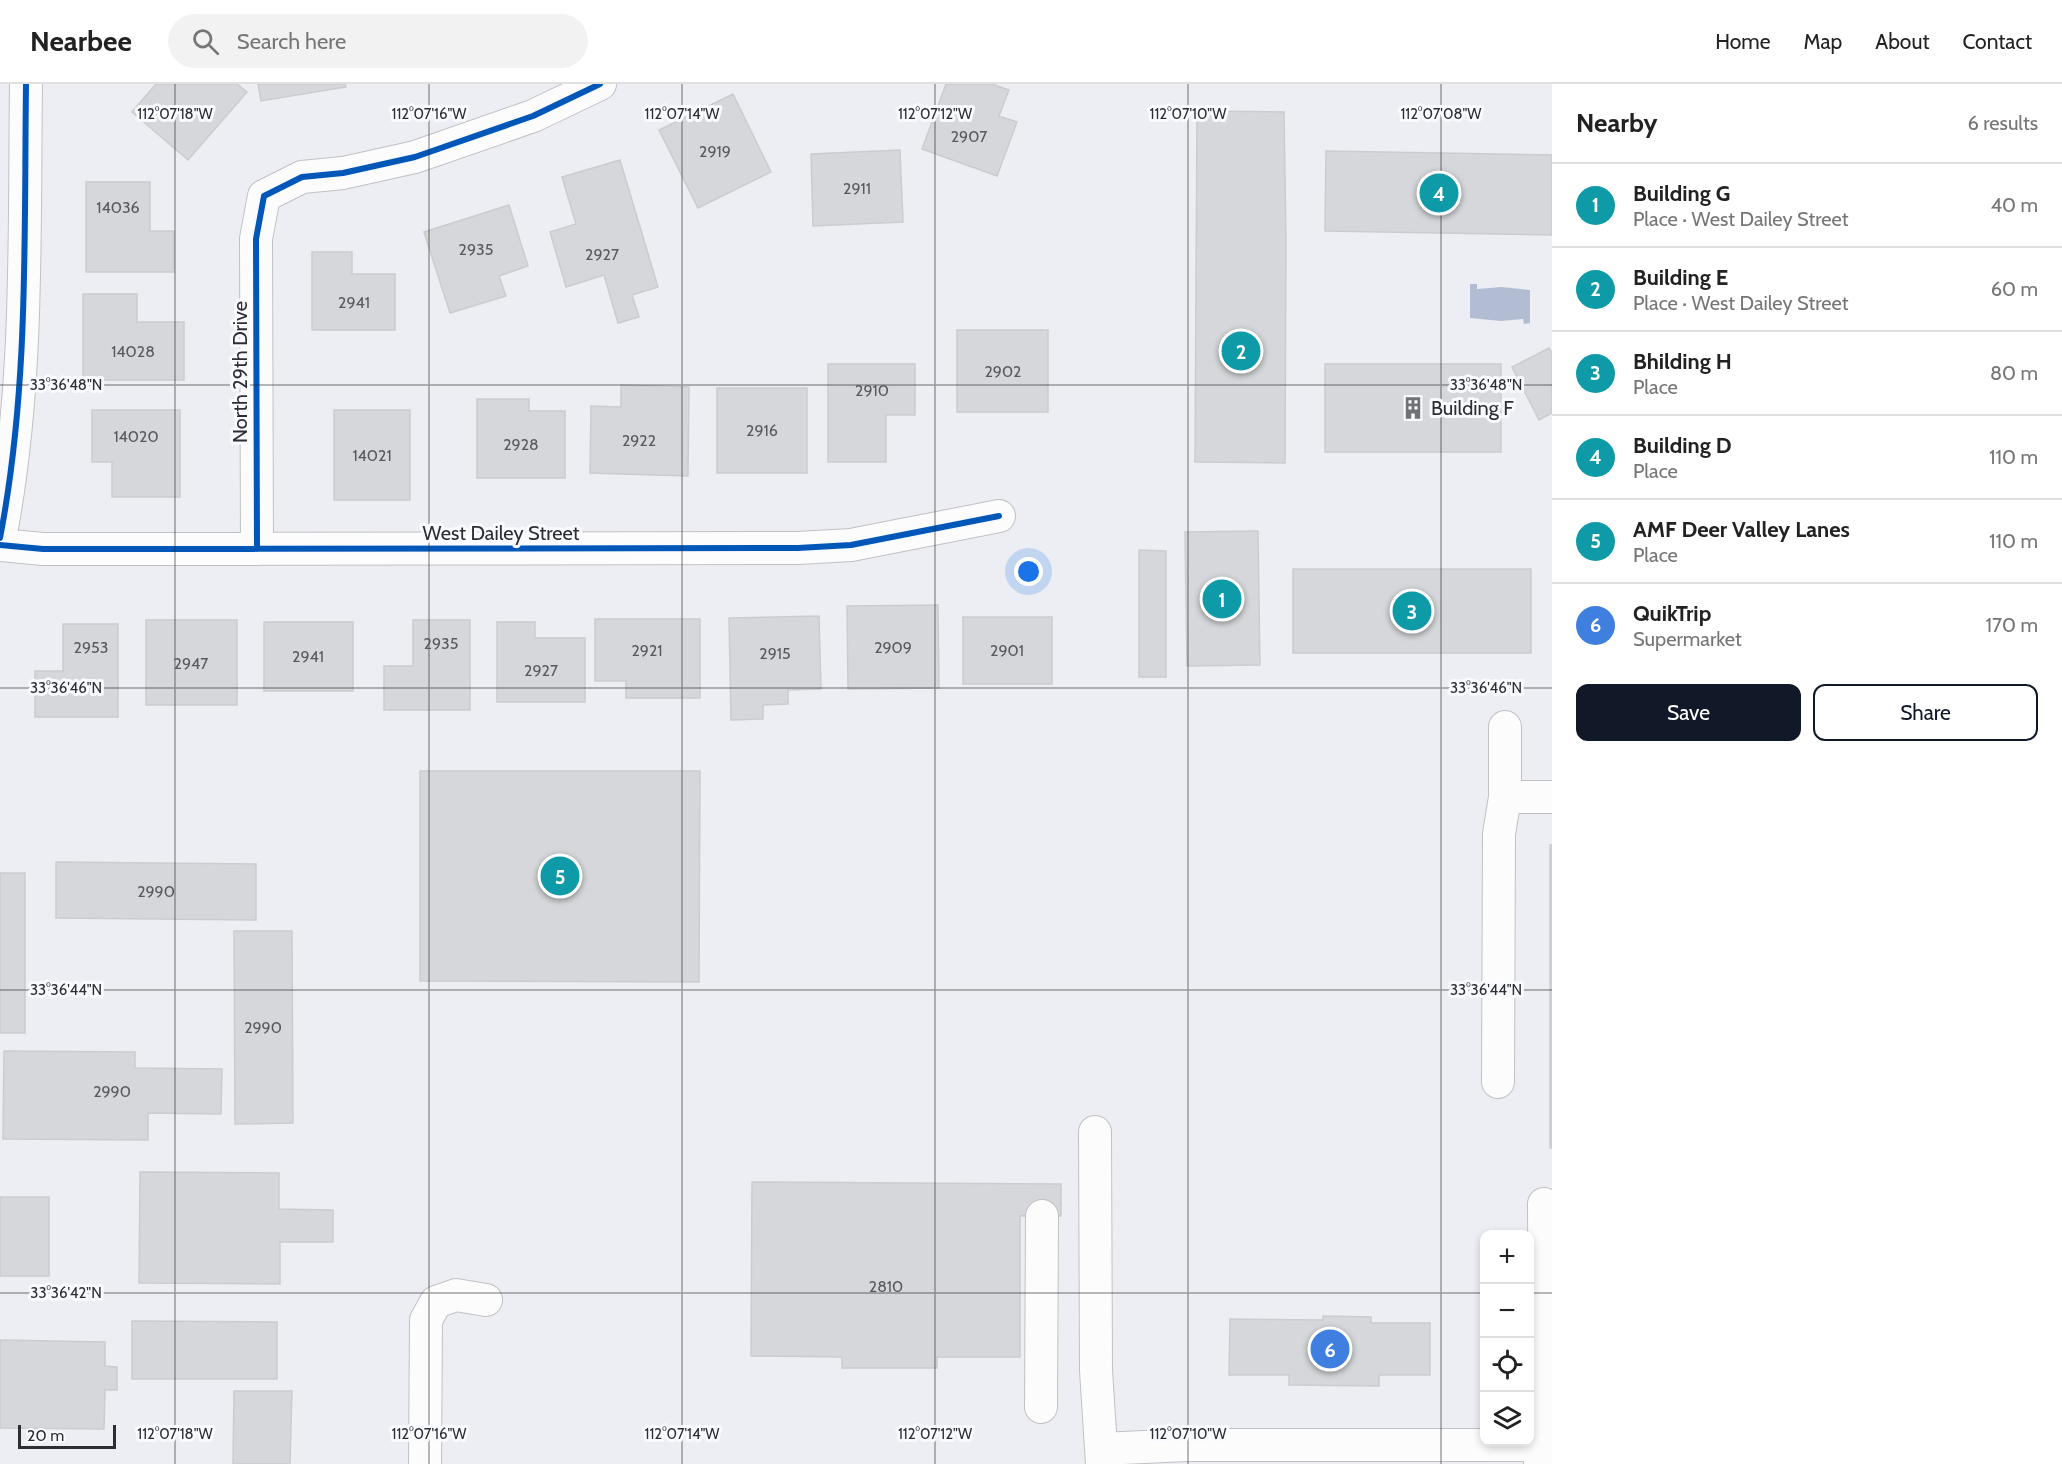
<!DOCTYPE html>
<html lang="en">
<head>
<meta charset="utf-8">
<style>
	:root { --surface:#fff; --page:#f2f2f2; --text:#222; --muted:#767676; --line:#e0e0e0; --accent:#111827 }
	body { margin:0; font-family:Cabin,sans-serif; background:var(--page); color:var(--text) }
	.controls { position:absolute; right:18px; bottom:18px; display:grid; overflow:hidden; border-radius:12px; box-shadow:0 3px 9px #0003 }
	.controls button { width:54px; height:54px; display:grid; place-items:center; padding:0; border:0; border-bottom:2px solid var(--line); background:var(--surface); color:var(--text); font:30px sans-serif }
	.scale { position:absolute; left:18px; bottom:15px; width:98px; box-sizing:border-box; padding-left:6px; border:3px solid #2d2e31; border-top:0; font-size:16px; line-height:21px; white-space:nowrap; color:#2d2e31; -webkit-text-stroke:4px #f9fafe; paint-order:stroke }
	.you { position:absolute; left:1029px; top:488px; width:21px; height:21px; margin:-15px; border:4px solid #fff; border-radius:50%; background:#1a73e8; box-shadow:0 0 0 9px #1a73e833 }
	.badge { display:grid; place-items:center; width:39px; height:39px; border-radius:50%; background:var(--accent); color:#fff; font-size:20px; font-weight:700 }
	.pin { position:absolute; translate:-50% -50%; border:3px solid #fff; box-shadow:0 2px 6px #0006 }
	.list { margin:0; padding:0; list-style:none }
	h2 { display:flex; justify-content:space-between; align-items:center; height:78px; margin:0; padding:0 24px; font-size:26px }
	h2 small { font-size:20px; font-weight:400; color:var(--muted) }
	.list li { display:grid; grid-template-columns:39px 1fr auto; gap:18px; align-items:center; box-sizing:border-box; height:84px; padding:0 24px; border-top:2px solid var(--line) }
	.list b { display:block; font-size:22px; white-space:nowrap }
	.list p { margin:0; font-size:20px; white-space:nowrap; color:var(--muted) }
	.list em { font-size:20px; font-style:normal; color:var(--muted) }
	.actions { display:flex; gap:12px; padding:18px 24px }
	.actions a { flex:1; padding:14px 0; border:2px solid var(--accent); border-radius:12px; text-align:center; font-size:21px; color:var(--accent) }
	.actions .main { background:var(--accent); color:#fff }
	.icon { flex:none; width:33px; height:33px; fill:none; stroke:currentColor; stroke-width:2; stroke-linecap:round; stroke-linejoin:round }
	.map { position:relative; flex:none; width:1552px; height:1380px; overflow:hidden }
	header { display:flex; align-items:center; gap:36px; box-sizing:border-box; height:84px; padding:0 30px; background:var(--surface); border-bottom:2px solid var(--line) }
	header strong { font-size:28px }
	nav { display:flex; gap:33px; margin-inline-start:auto; font-size:21px }
	.search { width:420px; height:54px; background:var(--page); display:flex; align-items:center; gap:15px; box-sizing:border-box; padding:0 21px; border-radius:33px; color:var(--muted); font-size:22px }
	main { display:flex }
	aside { flex:1; background:var(--surface) }
	.map>svg:first-child { display:block }
	.water { fill:#b2bdd3 }
	.building { fill:#d6d7da; stroke:#cbccd0; stroke-width:1.5 }
	.lines { fill:none; stroke-linecap:round; stroke-linejoin:round }
	.minor-casing { stroke:#c0c1c5; stroke-width:34 }
	.minor { stroke:#fcfcfd; stroke-width:32 }
	.cycleway-casing { stroke:#f9fafe; stroke-width:10 }
	.cycleway { stroke:#0057b8; stroke-width:6 }
	.ticks { fill:none; stroke:#2d2e31; stroke-width:1.5; stroke-opacity:0.45 }
	.labels { text-anchor:middle; stroke-width:6; stroke-linejoin:round; paint-order:stroke }
	.number-label { font-size:16px; fill:#595a5d }
	.street-label { font-size:20px; fill:#2d2e31; stroke:#f9fafe }
	.poi-label { font-size:20px; fill:#2d2e31; stroke:#f9fafe; text-anchor:start }
	.ticks-label { font-size:15px; text-anchor:middle; fill:#2d2e31; stroke:#f9fafe; stroke-width:6; stroke-linejoin:round; paint-order:stroke }
</style>
</head>
<body>
<header>
<strong>Nearbee</strong>
<div class="search"><svg class="icon" aria-label="search" viewBox="0 0 24 24"><circle cx="10" cy="10" r="6"/><path d="M15 15l6 6"/></svg>Search here</div>
<nav><a>Home</a><a>Map</a><a>About</a><a>Contact</a></nav>
</header>
<main>
<div class="map">
<svg width="1552" height="1380" viewBox="0 0 1552 1380">
	<rect width="100%" height="100%" fill="#edeef3"/>
	<path class="water" d="M1470,200H1477V205L1501,203L1530,206V239L1524,240L1523,235L1501,237L1470,234Z"/>
	<path class="building" d="M156,0H237L247,8L188,76L132,28Z
		M258,0H345L346,3L261,17Z
		M946,0H992L1009,6L999,32L1017,38L997,92L922,65Z
		M733,10L771,88L698,124L659,46Z
		M1197,27L1284,28L1286,157L1285,379L1195,378Z
		M900,66L903,138L813,142L811,70Z
		M1326,67L1552,71V151L1325,147Z
		M620,76L658,203L632,211L639,233L618,239L604,191L566,203L550,148L576,140L562,93Z
		M86,98H150V147H174V188H86Z
		M509,121L528,182L499,192L506,212L450,229L424,148Z
		M312,168H352V190H395V246H312Z
		M83,210H137V238H184V296H83Z
		M957,246H1048V328H957Z
		M1549,264L1552,269V329L1539,336L1512,283Z
		M828,280H915V331H886V378H828Z
		M1325,280H1501V368H1325Z
		M621,301L689,303L688,392L590,389L591,322L621,323Z
		M717,304H807V389H717Z
		M477,315H529V327H565V394H477Z
		M92,326H180V413H112V378H92Z
		M334,326H410V416H334Z
		M1258,447L1260,581L1187,582L1185,448Z
		M1139,466L1166,467V593H1139Z
		M1293,485H1531V569H1293Z
		M938,521L939,604L848,605L847,522Z
		M819,532L821,605L788,606V620L763,621V635L731,636L729,534Z
		M963,533H1052V600H963Z
		M595,535H700V614H626V597H595Z
		M146,536H237V621H146Z
		M413,536H470V626H384V582H413Z
		M264,538H353V607H264Z
		M497,538H535V554H585V618H497Z
		M63,540H118V633H35V587H63Z
		M420,687H700L699,898L420,897Z
		M1550,761H1552V1064H1550Z
		M56,778L256,780V836L56,834Z
		M0,789H25V949H0Z
		M234,847H292L293,1039L235,1040Z
		M4,967L135,968V984L222,985L221,1030L148,1029V1056L3,1055Z
		M140,1088L279,1089V1125L333,1126V1158H280V1200L139,1199Z
		M752,1098L1061,1100V1132H1020V1273H937V1284H842V1273L751,1272Z
		M0,1113H49V1192H0Z
		M1323,1232L1371,1233V1239H1430V1291H1379V1302L1289,1301V1291H1229L1230,1235L1323,1236Z
		M132,1237L277,1238V1295H132Z
		M0,1256L105,1258V1282L117,1283V1306H105L104,1345L0,1344Z
		M234,1307H292L290,1380H233Z"/>
	<g class="lines">
		<g class="minor-casing">
			<path id="minor" d="M0,454C29,304 24,152 26,0
				M0,461L43,465L798,464L851,461L999,432
				M257,465L256,155L264,112L302,93L343,89L415,73L533,32L600,0
				M1505,713H1552
				M1498,998L1499,750L1505,713V643
				M1095,1048L1096,1286L1102,1380
				M1041,1323L1042,1132
				M1101,1365L1187,1361H1540
				M425,1380L426,1236L436,1218L456,1211L486,1216
				M1540,1380V1305L1545,1280L1544,1120"/>
		</g>
		<use href="#minor" class="minor"/>
		<g class="cycleway-casing">
			<path id="cycleway" d="M0,454C29,304 24,152 26,0
				M0,461L43,465L798,464L851,461L999,432
				M257,465L256,155L264,112L302,93L343,89L415,73L533,32L600,0"/>
		</g>
		<use href="#cycleway" class="cycleway"/>
	</g>
	<path class="ticks" d="M175,0V1380M429,0V1380M682,0V1380M935,0V1380M1188,0V1380M1441,0V1380M0,301H1552M0,604H1552M0,906H1552M0,1209H1484M1530,1209H1552"/>
	<defs>
		<g id="building-bare" transform="scale(1.8)"><path d="M-4-6H4V6H1V3H-1V6H-4ZM-2.5-4.3h1.7v1.8h-1.7ZM.8-4.3h1.7v1.8H.8ZM-2.5-1h1.7V.8h-1.7ZM.8-1h1.7V.8H.8Z" fill="#707175" stroke="#f9fafe" stroke-width="2.5" paint-order="stroke"/></g>
	</defs>
	<g fill-rule="evenodd">
		<use href="#building-bare" x="1413" y="324"/>
	</g>
	<g class="labels">
		<g class="number-label">
			<text x="969" y="58">2907</text>
			<text x="715" y="73">2919</text>
			<text x="857" y="110">2911</text>
			<text x="118" y="129">14036</text>
			<text x="476" y="171">2935</text>
			<text x="602" y="176">2927</text>
			<text x="354" y="224">2941</text>
			<text x="133" y="273">14028</text>
			<text x="1003" y="293">2902</text>
			<text x="872" y="312">2910</text>
			<text x="762" y="352">2916</text>
			<text x="136" y="358">14020</text>
			<text x="639" y="362">2922</text>
			<text x="521" y="366">2928</text>
			<text x="372" y="377">14021</text>
			<text x="441" y="565">2935</text>
			<text x="91" y="569">2953</text>
			<text x="893" y="569">2909</text>
			<text x="647" y="572">2921</text>
			<text x="1007" y="572">2901</text>
			<text x="775" y="575">2915</text>
			<text x="308" y="578">2941</text>
			<text x="191" y="585">2947</text>
			<text x="541" y="592">2927</text>
			<text x="156" y="813">2990</text>
			<text x="263" y="949">2990</text>
			<text x="112" y="1013">2990</text>
			<text x="886" y="1208">2810</text>
		</g>
		<g class="street-label">
			<text transform="translate(240 288) rotate(-90)" y="7">North 29th Drive</text>
			<text x="501" y="456">West Dailey Street</text>
		</g>
		<g class="poi-label">
			<text x="1431" y="331">Building F</text>
		</g>
	</g>
	<g class="ticks-label">
		<text x="175" y="35">112°07'18"W</text>
		<text x="429" y="35">112°07'16"W</text>
		<text x="682" y="35">112°07'14"W</text>
		<text x="935" y="35">112°07'12"W</text>
		<text x="1188" y="35">112°07'10"W</text>
		<text x="1441" y="35">112°07'08"W</text>
		<text x="66" y="306">33°36'48"N</text>
		<text x="1486" y="306">33°36'48"N</text>
		<text x="66" y="609">33°36'46"N</text>
		<text x="1486" y="609">33°36'46"N</text>
		<text x="66" y="911">33°36'44"N</text>
		<text x="1486" y="911">33°36'44"N</text>
		<text x="66" y="1214">33°36'42"N</text>
		<text x="175" y="1355">112°07'18"W</text>
		<text x="429" y="1355">112°07'16"W</text>
		<text x="682" y="1355">112°07'14"W</text>
		<text x="935" y="1355">112°07'12"W</text>
		<text x="1188" y="1355">112°07'10"W</text>
	</g>
</svg>
<div class="controls">
<button>+</button>
<button>−</button>
<button><svg class="icon" aria-label="locate" viewBox="0 0 24 24"><circle cx="12" cy="12" r="6"/><path d="M12 2v4M12 18v4M2 12h4M18 12h4"/></svg></button>
<button><svg class="icon" aria-label="layers" viewBox="0 0 24 24"><path d="M12 4l9 5-9 5-9-5zM3 14l9 5 9-5"/></svg></button>
</div>
<div class="scale">20 m</div>
<div class="you"></div>
<div class="pin badge" style="left:1222px;top:515px;background:#0f9aa8">1</div>
<div class="pin badge" style="left:1241px;top:267px;background:#0f9aa8">2</div>
<div class="pin badge" style="left:1412px;top:527px;background:#0f9aa8">3</div>
<div class="pin badge" style="left:1439px;top:109px;background:#0f9aa8">4</div>
<div class="pin badge" style="left:560px;top:792px;background:#0f9aa8">5</div>
<div class="pin badge" style="left:1330px;top:1265px;background:#3f7fe0">6</div>
</div>
<aside>
<h2>Nearby<small>6 results</small></h2>
<ul class="list">
<li><span class="badge" style="background:#0f9aa8">1</span><div><b>Building G</b><p>Place · West Dailey Street</p></div><em>40 m</em></li>
<li><span class="badge" style="background:#0f9aa8">2</span><div><b>Building E</b><p>Place · West Dailey Street</p></div><em>60 m</em></li>
<li><span class="badge" style="background:#0f9aa8">3</span><div><b>Bhilding H</b><p>Place</p></div><em>80 m</em></li>
<li><span class="badge" style="background:#0f9aa8">4</span><div><b>Building D</b><p>Place</p></div><em>110 m</em></li>
<li><span class="badge" style="background:#0f9aa8">5</span><div><b>AMF Deer Valley Lanes</b><p>Place</p></div><em>110 m</em></li>
<li><span class="badge" style="background:#3f7fe0">6</span><div><b>QuikTrip</b><p>Supermarket</p></div><em>170 m</em></li>
</ul>
<div class="actions"><a class="main">Save</a><a>Share</a></div>
</aside>
</main>
</body>
</html>
